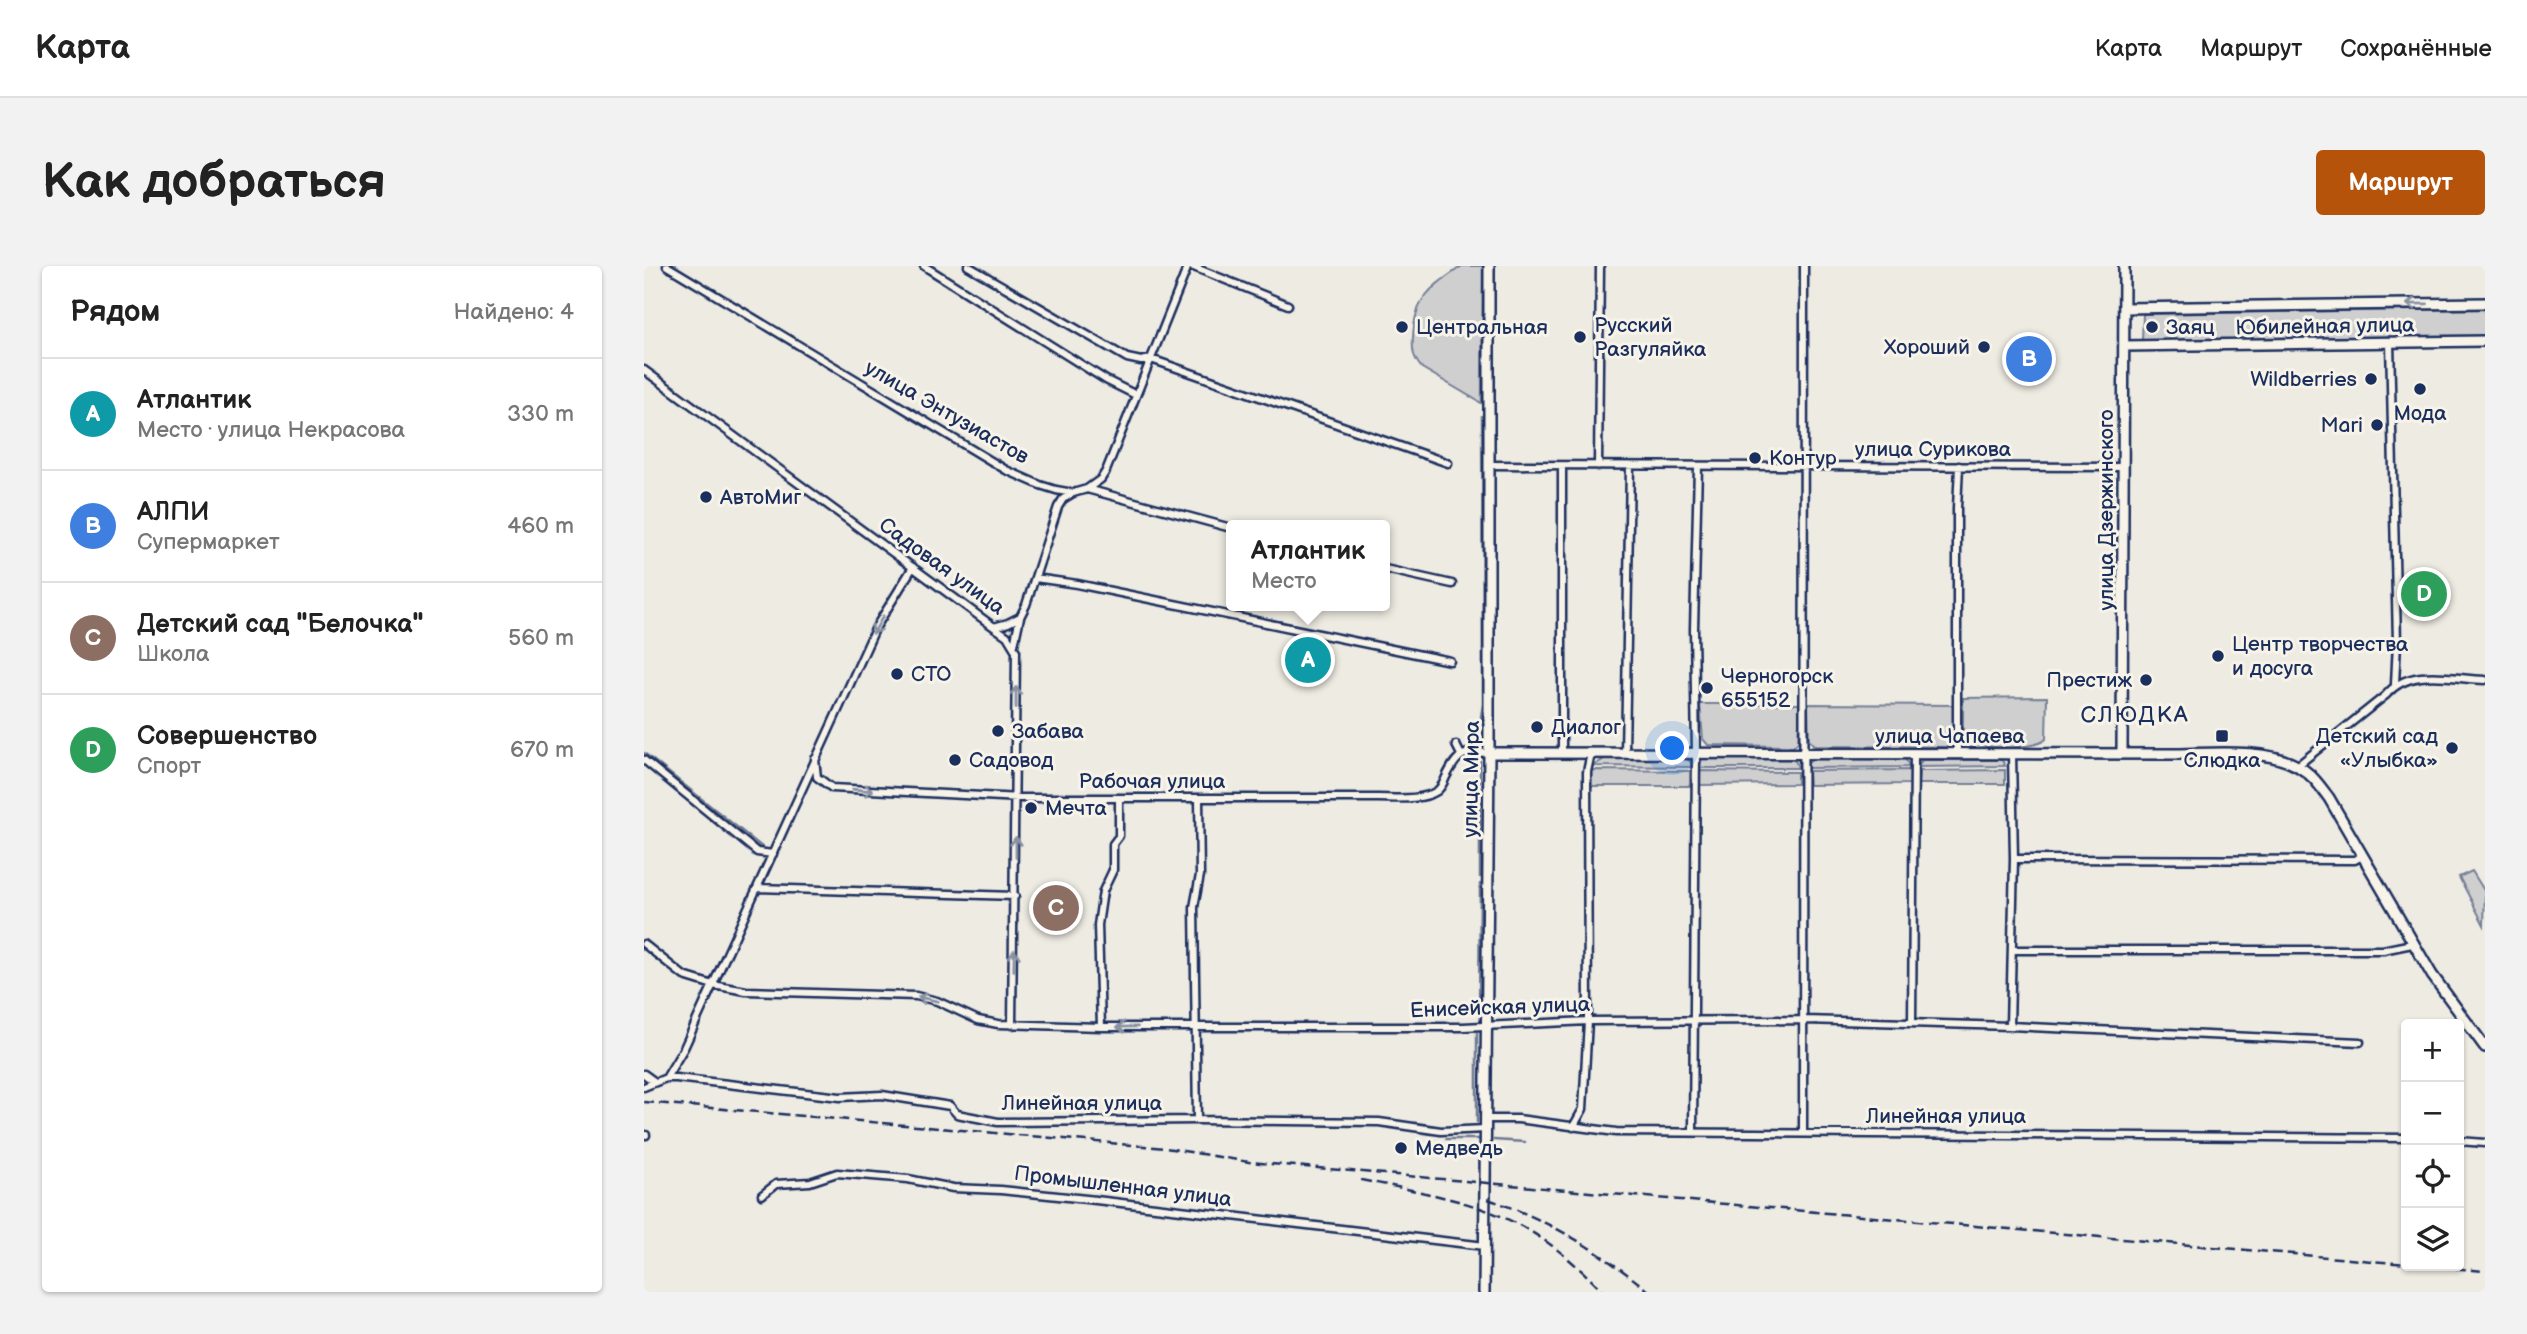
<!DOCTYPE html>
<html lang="ru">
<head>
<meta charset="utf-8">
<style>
	:root { --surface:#fff; --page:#f2f2f2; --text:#222; --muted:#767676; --line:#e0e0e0; --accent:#b45309 }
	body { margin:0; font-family:"Balsamiq Sans",sans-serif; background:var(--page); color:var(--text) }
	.controls { position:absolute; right:21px; bottom:21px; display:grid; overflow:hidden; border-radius:7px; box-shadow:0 2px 5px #0004 }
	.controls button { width:63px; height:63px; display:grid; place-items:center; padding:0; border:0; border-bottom:2px solid var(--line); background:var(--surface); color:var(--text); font:35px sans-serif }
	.you { position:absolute; left:1029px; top:483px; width:24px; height:24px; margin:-18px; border:5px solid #fff; border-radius:50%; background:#1a73e8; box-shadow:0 0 0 10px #1a73e833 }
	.badge { display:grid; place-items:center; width:46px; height:46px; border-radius:50%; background:var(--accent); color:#fff; font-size:23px; font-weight:700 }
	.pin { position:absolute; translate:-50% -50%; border:4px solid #fff; box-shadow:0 2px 7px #0006 }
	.popup { position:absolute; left:582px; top:254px; width:164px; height:91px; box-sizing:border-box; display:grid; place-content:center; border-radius:7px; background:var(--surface); filter:drop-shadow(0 2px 5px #0005); font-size:23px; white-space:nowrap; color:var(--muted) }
	.popup b { font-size:26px; color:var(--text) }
	.popup::after { content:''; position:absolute; left:50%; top:100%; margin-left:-14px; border:14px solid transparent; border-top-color:var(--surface) }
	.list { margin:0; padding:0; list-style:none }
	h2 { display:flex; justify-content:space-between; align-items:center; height:91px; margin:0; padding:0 28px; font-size:30px }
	h2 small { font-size:23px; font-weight:400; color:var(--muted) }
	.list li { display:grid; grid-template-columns:46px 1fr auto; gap:21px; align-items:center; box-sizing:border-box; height:112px; padding:0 28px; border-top:2px solid var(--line) }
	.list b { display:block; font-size:26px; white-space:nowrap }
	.list p { margin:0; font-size:23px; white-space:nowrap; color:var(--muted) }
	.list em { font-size:23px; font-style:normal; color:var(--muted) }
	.icon { flex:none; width:38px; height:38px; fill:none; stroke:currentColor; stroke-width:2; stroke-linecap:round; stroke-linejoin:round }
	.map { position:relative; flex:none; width:1841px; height:1026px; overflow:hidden; border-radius:7px }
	header { display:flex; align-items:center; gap:42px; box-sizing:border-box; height:98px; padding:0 35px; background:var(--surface); border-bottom:2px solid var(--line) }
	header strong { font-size:33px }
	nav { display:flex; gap:38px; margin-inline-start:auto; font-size:24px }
	.intro { display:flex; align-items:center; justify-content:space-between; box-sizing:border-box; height:168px; padding:0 42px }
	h1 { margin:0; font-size:49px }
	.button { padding:18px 32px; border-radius:7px; background:var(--accent); color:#fff; font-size:24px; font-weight:700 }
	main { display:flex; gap:42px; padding:0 42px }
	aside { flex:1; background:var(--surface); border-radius:7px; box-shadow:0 2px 5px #0004 }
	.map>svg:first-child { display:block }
	.green { fill:#cfcfcf; stroke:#757f96; stroke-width:2 }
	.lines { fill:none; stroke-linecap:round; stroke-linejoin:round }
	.stream { stroke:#6e7992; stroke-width:2.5 }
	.minor-casing { stroke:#1b2f5e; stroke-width:11 }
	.secondary-casing { stroke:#1b2f5e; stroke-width:14 }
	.minor { stroke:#f7f3e8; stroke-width:6 }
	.secondary { stroke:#f7f3e8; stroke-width:9 }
	.rail { stroke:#1b2f5e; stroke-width:2.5; stroke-dasharray:10 5; stroke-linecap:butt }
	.oneway { stroke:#8991a3 }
	.poi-dot { fill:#1b2f5e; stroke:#f7f3e8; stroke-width:2.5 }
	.labels { text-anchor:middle; stroke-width:6; stroke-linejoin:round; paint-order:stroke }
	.poi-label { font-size:21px; fill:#1b2f5e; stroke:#f7f3e8; text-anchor:start }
	.street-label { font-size:21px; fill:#1b2f5e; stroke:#f7f3e8 }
	.neighbourhood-label { font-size:23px; letter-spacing:2px; fill:#1b2f5e; stroke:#f7f3e8 }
</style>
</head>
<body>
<header>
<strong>Карта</strong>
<nav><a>Карта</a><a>Маршрут</a><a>Сохранённые</a></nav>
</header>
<div class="intro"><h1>Как добраться</h1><a class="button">Маршрут</a></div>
<main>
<aside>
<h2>Рядом<small>Найдено: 4</small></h2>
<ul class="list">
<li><span class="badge" style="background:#0f9aa8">A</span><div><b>Атлантик</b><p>Место · улица Некрасова</p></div><em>330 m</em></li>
<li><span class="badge" style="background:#3f7fe0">B</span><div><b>АЛПИ</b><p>Супермаркет</p></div><em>460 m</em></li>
<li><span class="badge" style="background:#8d6e63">C</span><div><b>Детский сад &quot;Белочка&quot;</b><p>Школа</p></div><em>560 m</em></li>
<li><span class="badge" style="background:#2e9e5b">D</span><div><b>Совершенство</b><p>Спорт</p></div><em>670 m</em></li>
</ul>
</aside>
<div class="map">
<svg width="1841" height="1026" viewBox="0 0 1841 1026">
	<rect width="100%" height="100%" fill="#eeebe2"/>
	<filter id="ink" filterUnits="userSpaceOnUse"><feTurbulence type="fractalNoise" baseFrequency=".0143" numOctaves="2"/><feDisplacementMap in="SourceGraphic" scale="14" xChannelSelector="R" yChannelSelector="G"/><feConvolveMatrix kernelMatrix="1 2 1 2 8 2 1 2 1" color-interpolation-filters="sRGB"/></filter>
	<g filter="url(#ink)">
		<path class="green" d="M818,0H840L839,138L778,102C769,92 768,84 769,71C771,30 787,22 818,0Z
			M1841,43V70L1498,75L1499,48Z
			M1403,431L1402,473C1389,485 1333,484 1319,472V432Z
			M1056,438H1156L1154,476L1150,480L1064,479L1059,473Z
			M1164,438L1309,439V469L1308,476L1303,481L1171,480L1165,474Z
			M962,492L1042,493L1047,496V501L949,500Z
			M1058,493H1148L1152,496L1154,502H1055Z
			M1170,493H1261L1266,501L1163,502L1164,497Z
			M1278,494H1358L1361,500L1274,501Z
			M947,504L1046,505V520H947Z
			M1266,504L1267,518L1165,519L1164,505Z
			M1361,504V518H1274L1275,505Z
			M1056,505L1153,506V518L1056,519Z
			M1828,605L1841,626L1840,659L1815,611Z"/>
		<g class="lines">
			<path class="stream" d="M838,136L839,0
				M833,476L839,438L838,150
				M0,487L119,582
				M836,495V611
				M835,747L836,618
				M833,856V767
				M802,873H835
				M850,874L881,876"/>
			<g class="minor-casing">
				<path id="minor" d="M23,0L362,204L396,219L412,224L429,227L443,223L587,262
					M280,0L462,114L492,129
					M324,0L483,92L497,95L507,93L804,197
					M547,0L644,39
					M1746,76L1753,376L1751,418
					M0,104L350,361L363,370L372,385L368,759
					M845,199L1480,201
					M954,200L956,0
					M443,223L457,213L462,205L544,0
					M741,303L808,318
					M391,312L433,318L806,395
					M350,361L364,357L376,351
					M370,379L376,351L382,339L414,241L419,233L429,227
					M812,479L817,489
					M918,487V200
					M981,487L986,200
					M1313,488V242L1315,200
					M171,493L173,511L188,522L376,532H734C751,532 778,535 793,525C798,521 800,516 802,511C814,487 819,485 845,487
					M0,494L113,586L129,588
					M1653,500L1742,429C1766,400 1808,413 1841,414
					M1370,593L1711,594L1718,590
					M113,622L371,630
					M0,678L40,710L69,719L102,725L272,730L293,735L334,754L354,758L457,761H819L944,755L1161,754L1366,760L1716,776
					M1368,684H1739L1768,678
					M1268,757L1270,488
					M1366,760L1370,593L1368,488
					M457,761L454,659L459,625L469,604V578L475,570V532
					M0,808L11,816
					M22,812L40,782L232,361L269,301
					M0,821L22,812H32L196,831L238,829L306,840L313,848L354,856L553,854L735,856L797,865L842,863
					M842,853H874L972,866L1762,872
					M553,854L550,641L556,609L555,533
					M929,861L939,843L944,755L943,506L947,487
					M1049,866L1052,487L1050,363L1054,201
					M1159,866L1160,0
					M0,869H2
					M1815,875L1841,877
					M118,929L132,918L166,916L193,907L264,913L309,922L357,924L452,934L841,980"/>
			</g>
			<g class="secondary-casing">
				<path id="secondary" d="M1480,42L1841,37
					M1480,80L1841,75
					M845,487L1527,488C1564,488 1622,481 1655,501C1668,508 1676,520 1685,532L1788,709L1841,781
					M1478,488L1480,0
					M840,1026L845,487V0"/>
			</g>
			<use href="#minor" class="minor"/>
			<use href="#secondary" class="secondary"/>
			<path class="rail" d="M0,836L522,882L605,896L1762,998
				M717,914C824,935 881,943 959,1026
				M844,933C907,955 954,984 1006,1026
				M1782,1000L1841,1005"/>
		</g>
		<defs><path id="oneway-shaft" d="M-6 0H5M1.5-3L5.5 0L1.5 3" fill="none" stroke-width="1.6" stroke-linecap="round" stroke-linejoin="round" transform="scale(1.75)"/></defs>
		<g class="oneway">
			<use href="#oneway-shaft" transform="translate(1773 38) rotate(179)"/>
			<use href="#oneway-shaft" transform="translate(234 359) rotate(119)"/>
			<use href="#oneway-shaft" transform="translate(372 431) rotate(-90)"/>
			<use href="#oneway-shaft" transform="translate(219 524) rotate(4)"/>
			<use href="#oneway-shaft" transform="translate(372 581) rotate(-90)"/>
			<use href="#oneway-shaft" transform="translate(370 694) rotate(-89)"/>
			<use href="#oneway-shaft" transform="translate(284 733) rotate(-167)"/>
			<use href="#oneway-shaft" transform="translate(483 761) rotate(179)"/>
		</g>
	</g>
	<g class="poi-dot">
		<circle cx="758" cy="61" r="7"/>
		<circle cx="1508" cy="61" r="7"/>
		<circle cx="936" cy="71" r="7"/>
		<circle cx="1340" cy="81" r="7"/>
		<circle cx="1727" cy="113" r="7"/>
		<circle cx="1776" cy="123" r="7"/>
		<circle cx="1733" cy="159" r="7"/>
		<circle cx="1111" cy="192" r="7"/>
		<circle cx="62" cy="231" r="7"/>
		<circle cx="1574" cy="390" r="7"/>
		<circle cx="253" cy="408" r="7"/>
		<circle cx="1502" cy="414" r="7"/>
		<circle cx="1063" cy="422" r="7"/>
		<circle cx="893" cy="461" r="7"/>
		<circle cx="354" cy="465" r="7"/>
		<rect x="1571" y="463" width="14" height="14" rx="3.5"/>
		<circle cx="1808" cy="482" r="7"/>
		<circle cx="311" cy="494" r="7"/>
		<circle cx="387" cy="542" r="7"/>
		<circle cx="757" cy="882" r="7"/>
	</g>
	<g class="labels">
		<g class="poi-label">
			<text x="950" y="66">Русский<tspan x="950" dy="24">Разгуляйка</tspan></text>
			<text x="772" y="68">Центральная</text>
			<text x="1522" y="68">Заяц</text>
			<text x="1326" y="88" text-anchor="end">Хороший</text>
			<text x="1713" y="120" text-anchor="end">Wildberries</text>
			<text x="1776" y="154" text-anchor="middle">Мода</text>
			<text x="1719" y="166" text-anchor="end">Mari</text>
			<text x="1125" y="199">Контур</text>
			<text x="76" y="238">АвтоМиг</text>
			<text x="1588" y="385">Центр творчества<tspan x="1588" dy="24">и досуга</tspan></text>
			<text x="267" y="415">СТО</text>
			<text x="1077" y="417">Черногорск<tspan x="1077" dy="24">655152</tspan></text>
			<text x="1488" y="421" text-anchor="end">Престиж</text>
			<text x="907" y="468">Диалог</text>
			<text x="368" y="472">Забава</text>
			<text x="1794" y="477" text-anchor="end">Детский сад<tspan x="1794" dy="24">«Улыбка»</tspan></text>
			<text x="325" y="501">Садовод</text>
			<text x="1578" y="501" text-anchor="middle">Слюдка</text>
			<text x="401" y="549">Мечта</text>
			<text x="771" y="889">Медведь</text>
		</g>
		<g class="street-label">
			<text transform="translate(1681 60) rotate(-1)" y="7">Юбилейная улица</text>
			<text transform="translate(303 146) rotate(30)" y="7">улица Энтузиастов</text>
			<text x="1289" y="190">улица Сурикова</text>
			<text transform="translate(1462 244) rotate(-90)" y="7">улица Дзержинского</text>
			<text transform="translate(298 300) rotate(36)" y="7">Садовая улица</text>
			<text x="1306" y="477">улица Чапаева</text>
			<text transform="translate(827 513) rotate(-89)" y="7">улица Мира</text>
			<text x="508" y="522">Рабочая улица</text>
			<text transform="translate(856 741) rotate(-2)" y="7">Енисейская улица</text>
			<text x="438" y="844">Линейная улица</text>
			<text x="1302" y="857">Линейная улица</text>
			<text transform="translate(479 920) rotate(7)" y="7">Промышленная улица</text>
		</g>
		<g class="neighbourhood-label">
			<text x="1491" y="456">СЛЮДКА</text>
		</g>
	</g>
</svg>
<div class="controls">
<button>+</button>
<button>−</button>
<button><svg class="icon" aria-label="locate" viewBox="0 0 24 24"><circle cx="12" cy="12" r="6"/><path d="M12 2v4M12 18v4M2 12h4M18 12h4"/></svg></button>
<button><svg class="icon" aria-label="layers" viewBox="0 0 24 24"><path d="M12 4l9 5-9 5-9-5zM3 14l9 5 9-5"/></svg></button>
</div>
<div class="you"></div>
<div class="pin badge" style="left:664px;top:394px;background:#0f9aa8">A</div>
<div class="popup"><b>Атлантик</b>Место</div>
<div class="pin badge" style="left:1385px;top:93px;background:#3f7fe0">B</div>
<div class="pin badge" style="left:412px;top:642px;background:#8d6e63">C</div>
<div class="pin badge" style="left:1780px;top:328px;background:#2e9e5b">D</div>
</div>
</main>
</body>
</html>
